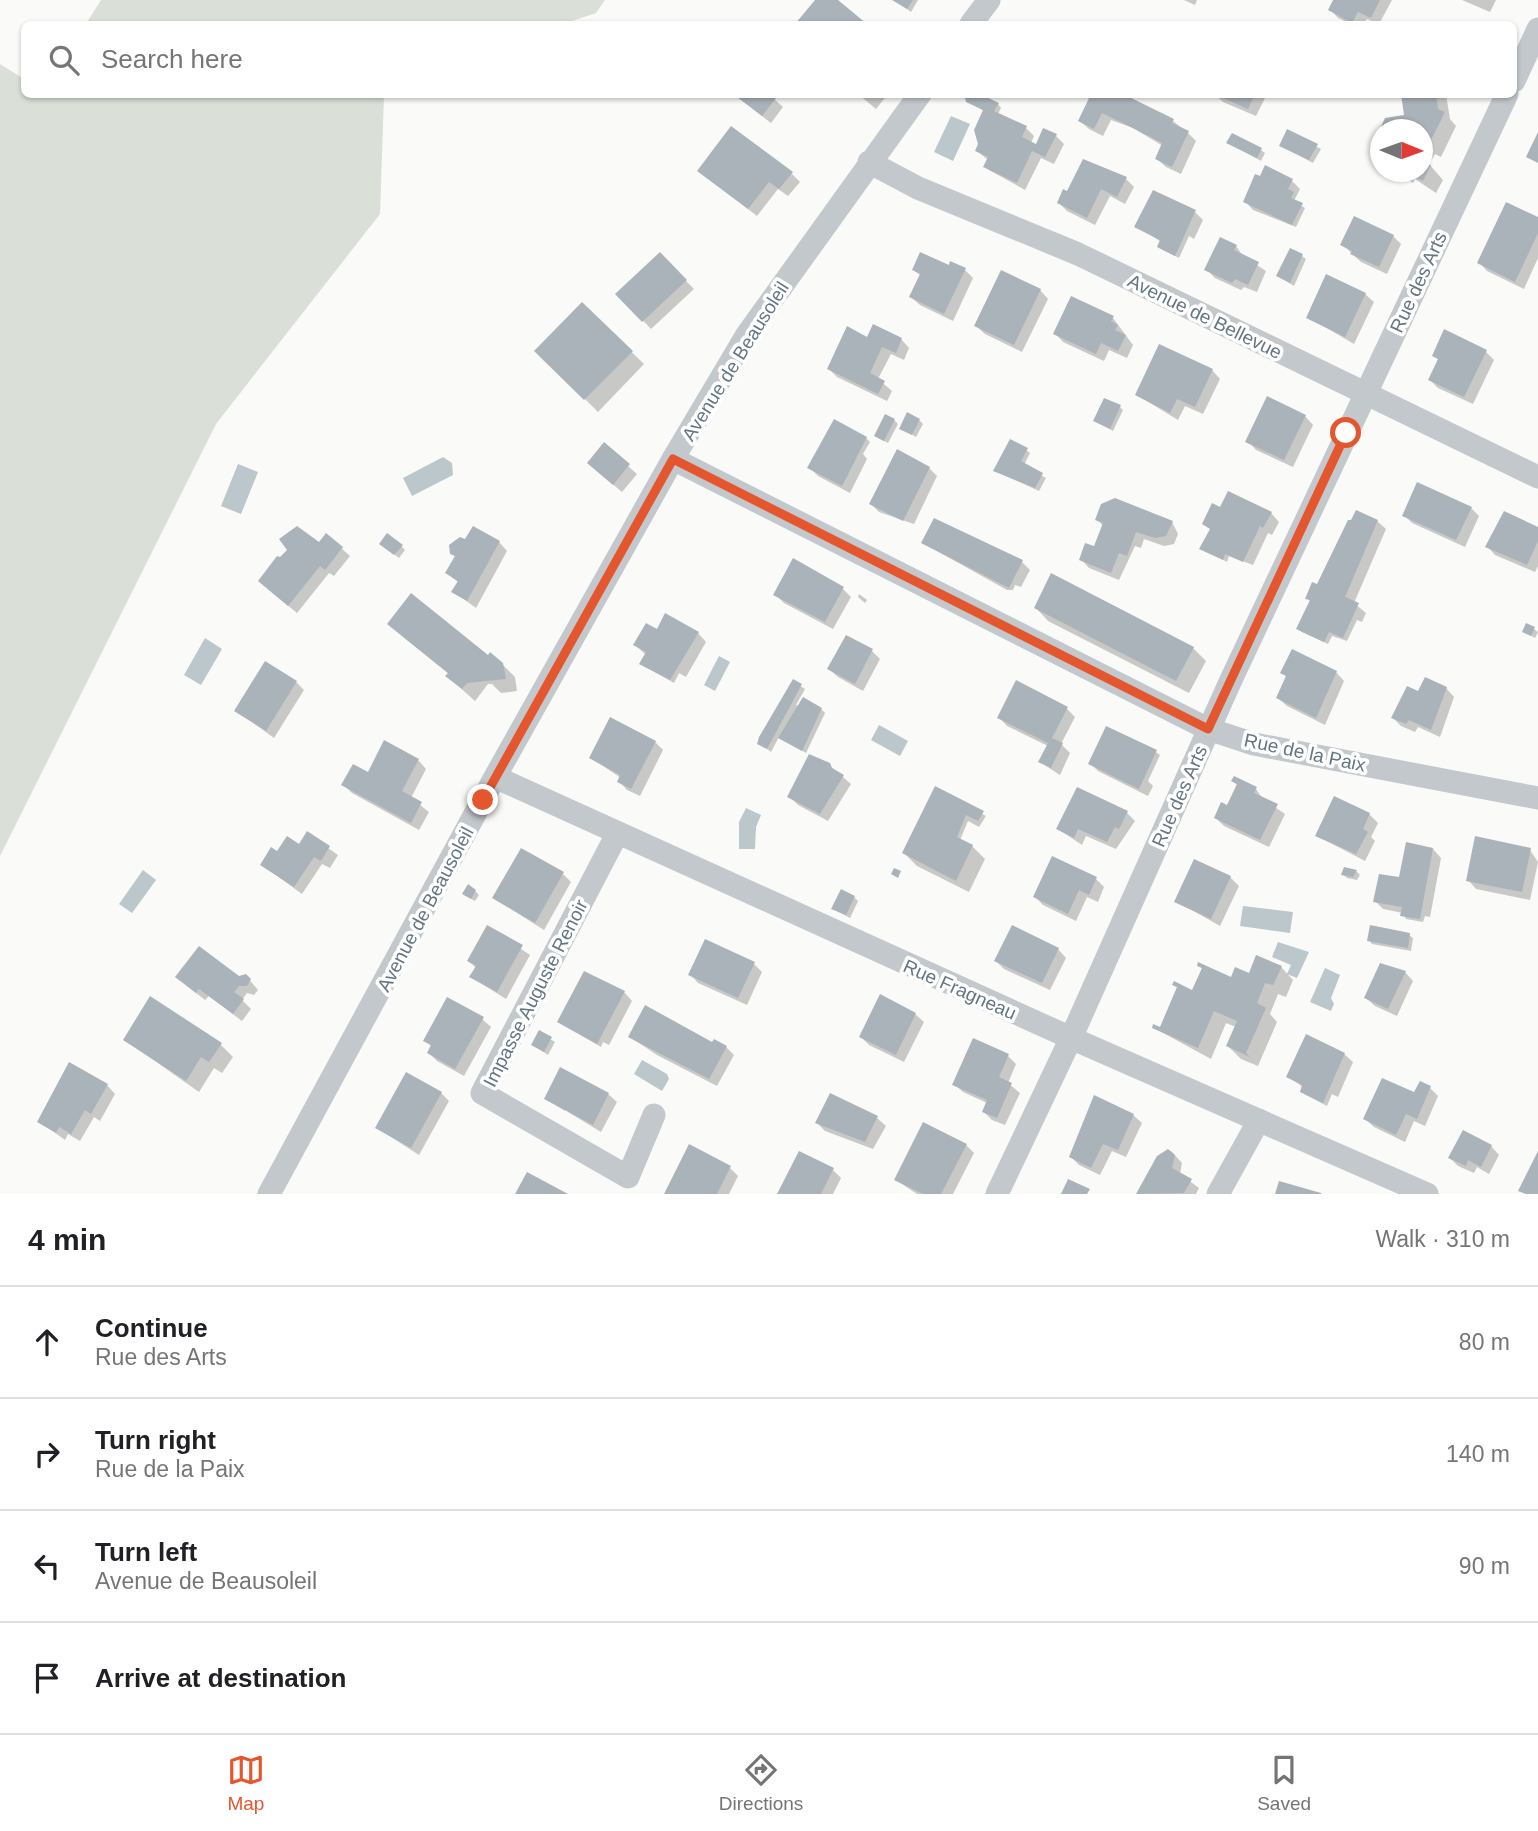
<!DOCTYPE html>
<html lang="en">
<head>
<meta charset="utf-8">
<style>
	:root { --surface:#fff; --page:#f6f6f6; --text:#202124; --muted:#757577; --line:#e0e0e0; --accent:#e4572e }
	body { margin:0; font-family:Helvetica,sans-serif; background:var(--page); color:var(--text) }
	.compass { position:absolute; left:1370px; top:119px; width:63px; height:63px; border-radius:50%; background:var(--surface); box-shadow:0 2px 5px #0004; rotate:91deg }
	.stop { position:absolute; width:21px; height:21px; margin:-16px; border:5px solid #e4572e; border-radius:50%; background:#fff }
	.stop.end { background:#e4572e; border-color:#fff; box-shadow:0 2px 7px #0008 }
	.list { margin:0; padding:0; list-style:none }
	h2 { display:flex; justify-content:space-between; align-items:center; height:91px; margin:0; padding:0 28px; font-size:30px }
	h2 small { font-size:23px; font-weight:400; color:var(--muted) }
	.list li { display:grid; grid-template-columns:46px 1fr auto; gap:21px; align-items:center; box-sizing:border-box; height:112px; padding:0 28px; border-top:2px solid var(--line) }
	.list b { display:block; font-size:26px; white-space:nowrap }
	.list p { margin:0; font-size:23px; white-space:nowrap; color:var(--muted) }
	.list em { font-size:23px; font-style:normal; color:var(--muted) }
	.icon { flex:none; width:38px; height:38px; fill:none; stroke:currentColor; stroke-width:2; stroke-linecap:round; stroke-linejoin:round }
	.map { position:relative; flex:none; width:1538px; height:1194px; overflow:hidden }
	.search { position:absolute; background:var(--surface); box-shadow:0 2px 5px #0004; left:21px; right:21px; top:21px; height:77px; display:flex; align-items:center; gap:18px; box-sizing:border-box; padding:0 24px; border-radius:10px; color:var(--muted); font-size:26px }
	.sheet { height:539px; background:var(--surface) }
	nav { display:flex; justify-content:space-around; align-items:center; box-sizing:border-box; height:98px; border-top:2px solid var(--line); background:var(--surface); font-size:19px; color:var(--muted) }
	nav a { display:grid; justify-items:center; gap:4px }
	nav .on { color:var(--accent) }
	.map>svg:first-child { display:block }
	.green { fill:#dadfd7 }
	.water { fill:#bbc7cb }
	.shadow { fill:#0003 }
	.building { fill:#aab3b9 }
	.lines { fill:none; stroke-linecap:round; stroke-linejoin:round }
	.street { stroke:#c3c8cc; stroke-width:23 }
	.route { stroke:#e4572e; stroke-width:9 }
	.labels { text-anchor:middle; stroke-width:7; stroke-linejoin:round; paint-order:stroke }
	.street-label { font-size:19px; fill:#657683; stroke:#fff }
</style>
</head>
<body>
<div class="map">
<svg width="1538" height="1194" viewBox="0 0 1538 1194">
	<rect width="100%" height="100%" fill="#fafaf8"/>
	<path class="green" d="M101,0H605L596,13L563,24H86Z
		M0,64L24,79V94L384,95L380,214L216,424L0,856Z"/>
	<path class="water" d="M951,116L970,124L953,161L934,152Z
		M443,457L452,463L453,475L412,496L403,478Z
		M238,464L258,472L241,514L221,506Z
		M205,638L222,649L201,685L184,675Z
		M719,656L730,662L715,691L704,685Z
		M879,725L908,741L900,756L871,740Z
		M746,808L761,815L756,827L755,849H739V822Z
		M143,870L156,880L132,913L119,904Z
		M1243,906L1293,912L1290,933L1240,926Z
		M1278,942L1309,952L1297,978L1287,974L1291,965L1272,957Z
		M1325,968L1340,975L1331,998L1334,1004L1331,1011L1310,1002Z
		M642,1060L667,1074L669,1079L662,1091L634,1074Z"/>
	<path class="shadow" d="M818,0H835L864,24H798Z
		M894,0H918L911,12Z
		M1184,0H1197L1195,5Z
		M1335,0H1392L1379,24L1367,19L1364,24H1351L1338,18L1330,9Z
		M1462,0H1496L1490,12Z
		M734,94H776L773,98L783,107L771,123Z
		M858,94H888L876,109Z
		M1093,94L1173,121L1188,133L1196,141L1181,174L1166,167L1157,159L1163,146L1133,128L1111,120L1103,136L1089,129L1080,121Z
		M1214,94H1267L1256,116L1223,102Z
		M1402,94H1446L1450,119L1456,126L1441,157L1435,154L1429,164L1443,180L1436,193L1415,179L1413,183L1395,172H1422V130L1406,116Z
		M968,101L998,104L1001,108L998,114L1026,128L1034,136L1031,143L1036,146L1056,136L1064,144L1054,164L1041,158L1025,190L989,170L985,166L988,160L977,151L984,111Z
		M1288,131L1321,149L1313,163L1281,146Z
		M1228,143L1261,150L1265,153L1261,161Z
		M792,174L800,182L788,196L778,189L757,216L708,178Z
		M1126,179L1134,187L1125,204L1110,196L1095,225L1067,211L1059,203L1068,193Z
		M1292,181L1300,189L1294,201L1305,208L1296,227L1253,210L1245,201Z
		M1195,212L1203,220L1194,239L1189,236L1179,258L1163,250L1159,246L1161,242L1137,226Z
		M1538,219V258L1524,289L1487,271L1479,262Z
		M1393,236L1401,244L1387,274L1361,262L1342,244Z
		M1236,246L1243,256L1266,271L1257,292L1244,287L1241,290L1215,278L1206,269Z
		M660,255L694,289L651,329L618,294Z
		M1302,256L1306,259L1294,286L1278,276Z
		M949,268L965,270L973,278L953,321L920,305L911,297L921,276L914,269Z
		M1040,290L1048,299L1022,352L985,334L976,326Z
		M1365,294L1374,302L1354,344L1308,317Z
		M582,304L644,364L598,412L537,351Z
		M1113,318L1133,345L1127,358L1109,350L1104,361L1063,342L1055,333Z
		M868,339H901L909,348L904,360L891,354L878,379L892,391L887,401L837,377L829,369Z
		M1486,352L1494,360L1473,404L1438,388L1430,380L1439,360L1434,355Z
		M1212,370L1220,379L1203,414L1185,406L1178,420L1137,395Z
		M1120,407L1123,410L1113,431L1096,421Z
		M1305,416L1313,425L1293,467L1256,450L1248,441Z
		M894,420L898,424L888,443L880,439L876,435Z
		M919,420L923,424L916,437L901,428Z
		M866,438L870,442L863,454L867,459L850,493L818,476L810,468Z
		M604,445L637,474L622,492L597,471Z
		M1026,450L1030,453L1024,465L1046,478L1039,491L995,471Z
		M929,468L937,476L914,524L879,512L871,504Z
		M1471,508L1479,516L1465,547L1412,523L1404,515Z
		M1271,513L1279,522L1272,535L1268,533L1253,565L1229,556L1227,562L1202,548L1211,529L1204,524Z
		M1097,519L1172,522L1178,534L1174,544L1164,546L1144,539L1141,548L1135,546L1119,580L1089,568L1081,559L1095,549L1104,527Z
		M1377,521L1386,529L1354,603L1366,613L1362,622L1357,620L1347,641L1332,636L1328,644L1302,632L1298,629L1311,602L1307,598Z
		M1538,529V566L1535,572L1495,555L1487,546Z
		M455,540L499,542L507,551L476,608L454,592L459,583L447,573L456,558L452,553Z
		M319,545L341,548L350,556L334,576L329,573L297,613L268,589Z
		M401,546L405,550L399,558L385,547Z
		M937,551L1022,562L1030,570L1021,587L1015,585L1013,590H1007Z
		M842,588L851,597L833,629L784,603L775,594Z
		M859,594L867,600L865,603L858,597Z
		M1036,608L1193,648L1206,661L1189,693L1048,621Z
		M1534,629L1538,632L1535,638L1524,632Z
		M657,631L698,633L706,642L686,677L679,673L674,683L641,664L646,655L635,645Z
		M402,636L488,657L502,664L515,677L517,691L501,693L492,684H488L475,701L447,676L449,674Z
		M872,651L880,659L863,691L838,677L829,669Z
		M1336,672L1344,681L1325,725L1287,706L1278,698L1286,676L1283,673Z
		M793,681L805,689L796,705L821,709L825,713L806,753L779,737L771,752L759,743Z
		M296,682L304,690L274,738L237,711Z
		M1446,688L1454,697L1440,737L1418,727L1415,732L1401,726L1393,718Z
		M1067,709L1075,717L1061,744L1070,753L1060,775L1040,762L1048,746L1007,726L999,717Z
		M655,742L663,750L640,796L627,790L619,781L621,778L591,758Z
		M1150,748L1160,755L1148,781L1153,786L1148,796L1098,771L1090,763Z
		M418,760L426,769L411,798L429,812L419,830L352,793L343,784Z
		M829,765L851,784L828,821L798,805L790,797Z
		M1233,781L1256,789L1263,799L1285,814L1269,847L1224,826L1216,818L1228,807L1238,786Z
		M936,788L986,816L979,827L968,821L960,840L972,846L985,859L969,892L917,866L904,853Z
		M1127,813L1135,821L1116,849L1086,836L1082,845L1058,829Z
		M1369,814L1378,823L1371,837L1375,841L1365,861L1317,836Z
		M308,834L338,855L330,868L322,864L302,894L262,865L277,854L299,846Z
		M1433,849L1441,858L1430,917L1425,916L1423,922L1406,919L1403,913L1383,909L1375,901Z
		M1530,850L1538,862L1530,900L1476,889L1468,880Z
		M1345,869L1356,871L1360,875L1357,880L1347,878L1343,874Z
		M563,874L571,882L544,930L498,901Z
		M1230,877L1239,886L1220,926L1176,901Z
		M1096,879L1104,887L1098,902L1087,897L1076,921L1043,905L1035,897Z
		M475,891L479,895L475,901L468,897Z
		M854,897L858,901L850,918L833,909Z
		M488,927L530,955L506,999L471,977L476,968L469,961Z
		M1409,935L1413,938L1411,951L1372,944L1369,940Z
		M1058,949L1066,958L1050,990L1004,969L996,961Z
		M754,964L762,972L747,1005L698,983L690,974Z
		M1199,965L1231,979L1281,967L1293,980L1286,997L1278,994L1270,1014L1277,1022L1258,1066L1241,1059L1228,1046L1236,1027L1226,1023L1211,1059L1154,1028L1161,1029L1179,989L1174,985L1193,992L1203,970Z
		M1405,972L1413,981L1397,1016L1375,1006L1366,998Z
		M247,977L258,990L254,995L247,993L242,1000L251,1009L242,1021L209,996L205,1000L186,985Z
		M624,992L632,1001L609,1045L603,1042L601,1047L563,1025Z
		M915,1014L924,1022L904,1062L869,1045L861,1037Z
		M482,1019L491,1027L464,1076L437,1061L429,1053L432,1047L425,1040Z
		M540,1033L555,1042L548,1055L533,1045Z
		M630,1037L713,1045L726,1047L734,1055L717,1086L657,1055Z
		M220,1044L233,1057L222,1073L214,1068L199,1092L135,1047Z
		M1344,1054L1353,1062L1338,1097L1332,1094L1327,1106L1306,1095L1302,1092L1304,1088L1288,1076Z
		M1008,1056L1016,1064L1008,1083L1020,1093L1005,1125L992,1120L984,1112L987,1103L963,1092L954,1084Z
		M107,1085L115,1094L100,1121L94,1117L80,1141L68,1134L65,1140L39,1121Z
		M1430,1088L1438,1096L1425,1126L1414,1121L1405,1142L1374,1127L1365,1119Z
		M441,1093L449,1101L419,1155L377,1128Z
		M608,1094L617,1102L601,1132L568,1112L573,1104L570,1102L565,1111L546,1099Z
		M831,1096L877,1118L886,1126L873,1149L825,1131L817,1123Z
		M1133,1115L1142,1123L1126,1157L1112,1151L1100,1175L1079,1165L1071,1157Z
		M966,1145L974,1153L953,1194H917L896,1180Z
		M1491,1146L1499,1155L1489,1174L1477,1167L1474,1173L1458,1166L1450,1158Z
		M1171,1151L1182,1163L1180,1174L1199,1188L1196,1194H1138L1159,1157Z
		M800,1153L833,1170L841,1178L833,1194H778Z
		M730,1168L738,1176L729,1194H666Z"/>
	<path class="building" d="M815,0H838L867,24H795Z
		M892,0H913L907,9Z
		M1333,0H1380L1371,18L1358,12L1352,23L1328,10Z
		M733,94H772L776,98L762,116Z
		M964,94H980L999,103L994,111L1027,126L1022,137L1036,144L1043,128L1057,134L1045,157L1032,151L1017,183L983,167L988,157L975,151L978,144L974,130L983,110L966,102Z
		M1091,94H1123L1174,119L1172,123L1189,131L1172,167L1155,159L1162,143L1123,123L1102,113L1094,129L1078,121Z
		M1214,94H1255L1248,109Z
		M1401,94H1436L1438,109L1445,112L1428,146L1422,143V130H1380V147L1373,144L1385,118L1404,115Z
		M731,126L793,172L779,189L769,182L748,209L697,171Z
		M1287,129L1318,144L1309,160L1279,146Z
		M1538,132V163L1526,157Z
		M1232,133L1262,148L1257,158L1226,143Z
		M1083,159L1127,177L1117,197L1101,189L1087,218L1057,203L1063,189L1067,191Z
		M1422,162L1431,165L1423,181L1409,175L1410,172H1422Z
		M1265,165L1293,179L1288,189L1294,192L1291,198L1303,203L1292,225L1243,202L1255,174L1260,176Z
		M1153,190L1196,210L1175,256L1157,247L1160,240L1134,227Z
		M1506,202L1538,217V233L1515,282L1477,263Z
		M1354,216L1394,235L1379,267L1350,254L1352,251L1340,245Z
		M1220,237L1237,245L1234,250L1259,262L1248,285L1235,279L1232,283L1204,270Z
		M1290,248L1303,254L1290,283L1276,276Z
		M660,252L687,280L642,322L615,294Z
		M920,252L949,265L950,261L966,268L944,314L909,297L920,274L912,270Z
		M1001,270L1041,289L1014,345L974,326Z
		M1326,274L1366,293L1345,337L1306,318Z
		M1071,296L1114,316L1111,321L1118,325L1115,330L1126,335L1118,351L1101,343L1096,354L1053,334Z
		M582,302L633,351L584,400L534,351Z
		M873,324L902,338L896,353L882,347L870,373L885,381L878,394L827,369L847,326L867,337Z
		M1444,329L1487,350L1464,397L1428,380L1438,359L1432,356Z
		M1159,344L1213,369L1195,407L1177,399L1170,413L1135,395Z
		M1267,396L1306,415L1284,460L1245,442Z
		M1104,398L1121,405L1110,429L1093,421Z
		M907,412L920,419L912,435L899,429Z
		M885,414L895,419L884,441L874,436Z
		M834,419L867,437L842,486L807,468Z
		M1010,439L1028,448L1021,461L1043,473L1035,488L993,471Z
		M604,442L630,464L613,485L587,463Z
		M897,449L930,467L903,521L869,504Z
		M1417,482L1472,507L1456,540L1402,516Z
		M1228,491L1272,512L1263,528L1260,526L1243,562L1225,554L1223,560L1199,549L1210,529L1202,524L1212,503L1220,507Z
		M1115,498L1173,521L1166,536L1155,538L1136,532L1127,556L1119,553L1111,573L1079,560L1085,543L1094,546L1103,523L1095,520L1101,504Z
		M1356,510L1378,520L1345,597L1359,603L1343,638L1329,632L1324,642L1296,629L1310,600L1305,599L1312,582L1317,584L1348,520H1351Z
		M1504,511L1538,527V541L1527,565L1485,547Z
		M934,518L1023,560L1009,588L921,543Z
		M297,526L319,542L326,533L343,547L325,570L320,566L288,606L258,581L277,556L280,557L287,550L279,539Z
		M473,526L500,541L467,601L451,592L458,581L445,573L455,556L450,554L449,545L460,537L465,539Z
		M387,533L403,545L394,555L379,544Z
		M793,558L844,587L825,622L773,595Z
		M1051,573L1194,647L1176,681L1034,608Z
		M411,593L488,655L490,652L503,663L506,679L467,683L462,689L445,676L448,673L387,624Z
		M665,613L699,632L670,680L639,664L646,652L633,645L646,623L657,629Z
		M1526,623L1535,627L1531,636L1522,632Z
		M846,635L873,649L855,684L827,669Z
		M1292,649L1337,671L1316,718L1276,698L1286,676L1280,673Z
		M265,661L297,681L266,731L234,711Z
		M1425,677L1447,687L1431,730L1409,720L1406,724L1391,718L1407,686L1418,691Z
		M793,679L802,684L767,749L757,744L759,737Z
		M1016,680L1068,707L1052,738L1063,743L1051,768L1038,762L1048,743L997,718Z
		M803,697L822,708L802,751L778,738Z
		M610,717L656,741L631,789L617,782L620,775L589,758Z
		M1106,726L1157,750L1139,789L1088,764Z
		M384,740L419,759L402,791L422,802L411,823L341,785L353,764L368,772Z
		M809,754L830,763L832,768L844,775L820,814L787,797Z
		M1234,776L1257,787L1254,793L1278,804L1260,840L1214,818L1221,802L1227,805L1237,784L1231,781Z
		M935,786L984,811L978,821L966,815L957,837L973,845L956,881L902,853Z
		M1077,787L1128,811L1119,829L1115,827L1107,842L1078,829L1074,838L1056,829Z
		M1334,796L1370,813L1363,829L1368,832L1356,854L1315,836Z
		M307,831L330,846L321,861L314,857L294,887L260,865L271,847L277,851L287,836L299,844Z
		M1475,836L1531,848L1522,892L1466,881Z
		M1406,842L1433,848L1420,919L1400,916L1402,907L1373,902L1379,874L1399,877Z
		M521,848L564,872L535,923L492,898Z
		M1052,856L1097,877L1089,895L1079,890L1068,914L1033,897Z
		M1194,859L1231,876L1211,919L1174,902Z
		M1344,867L1357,870L1353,877L1341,875Z
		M894,868L901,871L898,878L891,874Z
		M468,884L476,890L471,899L462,894Z
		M841,889L855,896L846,915L831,909Z
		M487,925L523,945L497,992L469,977L476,966L467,961Z
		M1012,925L1059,948L1042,983L994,961Z
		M1370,925L1410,933L1408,948L1367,941Z
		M705,939L755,962L738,998L688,975Z
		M199,946L239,976L246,974L251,979L247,986H239L234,992L244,999L233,1014L199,989L196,993L175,977Z
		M1256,955L1282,966L1273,985L1265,983L1257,1003L1266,1008L1246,1053L1250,1057L1226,1046L1237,1021L1214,1011L1198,1048L1152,1028L1153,1024L1160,1027L1177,987L1172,985L1174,981L1192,990L1202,968L1197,966L1198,962L1231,977L1235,967L1249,973Z
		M1380,963L1406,971L1388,1009L1364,998Z
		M584,971L625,991L597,1044L557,1022Z
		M880,994L916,1013L896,1055L859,1037Z
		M150,996L222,1043L209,1062L201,1057L186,1081L123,1040Z
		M447,997L484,1017L455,1069L427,1053L431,1045L423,1041Z
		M645,1005L712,1042L714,1039L727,1046L709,1079L628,1037Z
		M539,1030L552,1037L544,1052L531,1045Z
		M1306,1034L1345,1053L1323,1103L1300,1092L1302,1085L1286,1077Z
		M973,1038L1009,1054L999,1077L1012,1083L997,1118L982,1112L987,1100L952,1085Z
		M69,1062L108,1084L91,1114L85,1110L71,1134L59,1127L56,1133L37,1122Z
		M560,1067L609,1093L593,1125L544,1099Z
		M406,1072L442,1092L411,1148L375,1128Z
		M1382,1078L1414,1092L1420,1081L1431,1086L1417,1119L1406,1114L1396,1135L1363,1119Z
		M830,1093L878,1116L865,1142L815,1123Z
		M1094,1095L1134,1114L1118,1150L1103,1144L1091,1168L1069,1157Z
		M923,1122L967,1144L941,1194H923L894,1180Z
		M1463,1130L1492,1145L1481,1167L1468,1160L1466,1166L1448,1158Z
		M689,1144L731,1166L717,1194H664Z
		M1168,1149L1175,1155L1172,1168L1192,1179L1184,1193L1136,1194L1157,1156Z
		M799,1151L834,1168L821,1194H777Z
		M1538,1151V1194H1526L1518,1191Z
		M527,1172L568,1194H515Z
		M1068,1179L1090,1189L1087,1194H1061Z
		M1279,1181L1321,1193V1194H1275Z"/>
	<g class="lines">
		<path class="street" d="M971,24L989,0
			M1514,81L1538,29
			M869,162L918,188L1078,254L1538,477
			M673,459L1208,729L1254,744L1538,798
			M495,777L1071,1038L1427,1194
			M617,834L482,1093L628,1177L654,1115
			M269,1194L495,777L673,459L746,336L920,94
			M997,1194L1071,1038L1230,682L1507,94
			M1218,1194L1259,1120"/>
	</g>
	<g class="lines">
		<path class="route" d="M483,800L673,459L1208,729L1346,433"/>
	</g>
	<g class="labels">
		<g class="street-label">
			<text transform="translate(1418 282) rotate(-65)" y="7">Rue des Arts</text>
			<text transform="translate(1205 316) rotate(26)" y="7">Avenue de Bellevue</text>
			<text transform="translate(735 361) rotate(-58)" y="7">Avenue de Beausoleil</text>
			<text transform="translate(1305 752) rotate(12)" y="7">Rue de la Paix</text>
			<text transform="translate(1179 796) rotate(-66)" y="7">Rue des Arts</text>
			<text transform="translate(425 909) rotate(-62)" y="7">Avenue de Beausoleil</text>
			<text transform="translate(960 989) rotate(24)" y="7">Rue Fragneau</text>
			<text transform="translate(535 993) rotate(-63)" y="7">Impasse Auguste Renoir</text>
		</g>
	</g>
</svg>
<svg class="compass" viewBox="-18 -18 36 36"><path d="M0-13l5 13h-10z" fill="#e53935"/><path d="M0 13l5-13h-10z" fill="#757577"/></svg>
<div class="stop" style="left:1346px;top:433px"></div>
<div class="stop end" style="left:483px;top:800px"></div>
<div class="search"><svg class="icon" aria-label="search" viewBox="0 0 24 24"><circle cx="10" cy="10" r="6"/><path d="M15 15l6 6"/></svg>Search here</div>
</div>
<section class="sheet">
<h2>4 min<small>Walk · 310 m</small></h2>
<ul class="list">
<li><svg class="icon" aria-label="ahead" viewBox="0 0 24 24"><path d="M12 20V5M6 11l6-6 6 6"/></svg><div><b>Continue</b><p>Rue des Arts</p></div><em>80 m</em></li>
<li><svg class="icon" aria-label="right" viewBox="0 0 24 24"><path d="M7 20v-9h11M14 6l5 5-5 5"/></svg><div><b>Turn right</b><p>Rue de la Paix</p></div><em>140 m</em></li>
<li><svg class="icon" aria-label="left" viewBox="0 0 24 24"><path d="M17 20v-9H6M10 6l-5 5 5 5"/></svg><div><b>Turn left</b><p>Avenue de Beausoleil</p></div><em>90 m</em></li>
<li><svg class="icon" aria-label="arrive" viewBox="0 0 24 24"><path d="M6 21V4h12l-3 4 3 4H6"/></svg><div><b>Arrive at destination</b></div></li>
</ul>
</section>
<nav>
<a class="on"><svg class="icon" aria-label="map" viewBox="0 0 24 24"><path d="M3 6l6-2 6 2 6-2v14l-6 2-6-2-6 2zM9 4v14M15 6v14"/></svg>Map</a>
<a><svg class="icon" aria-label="directions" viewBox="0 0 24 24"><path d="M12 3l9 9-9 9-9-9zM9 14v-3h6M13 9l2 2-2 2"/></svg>Directions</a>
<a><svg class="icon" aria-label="saved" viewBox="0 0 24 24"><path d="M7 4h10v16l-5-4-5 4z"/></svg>Saved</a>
</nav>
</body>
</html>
